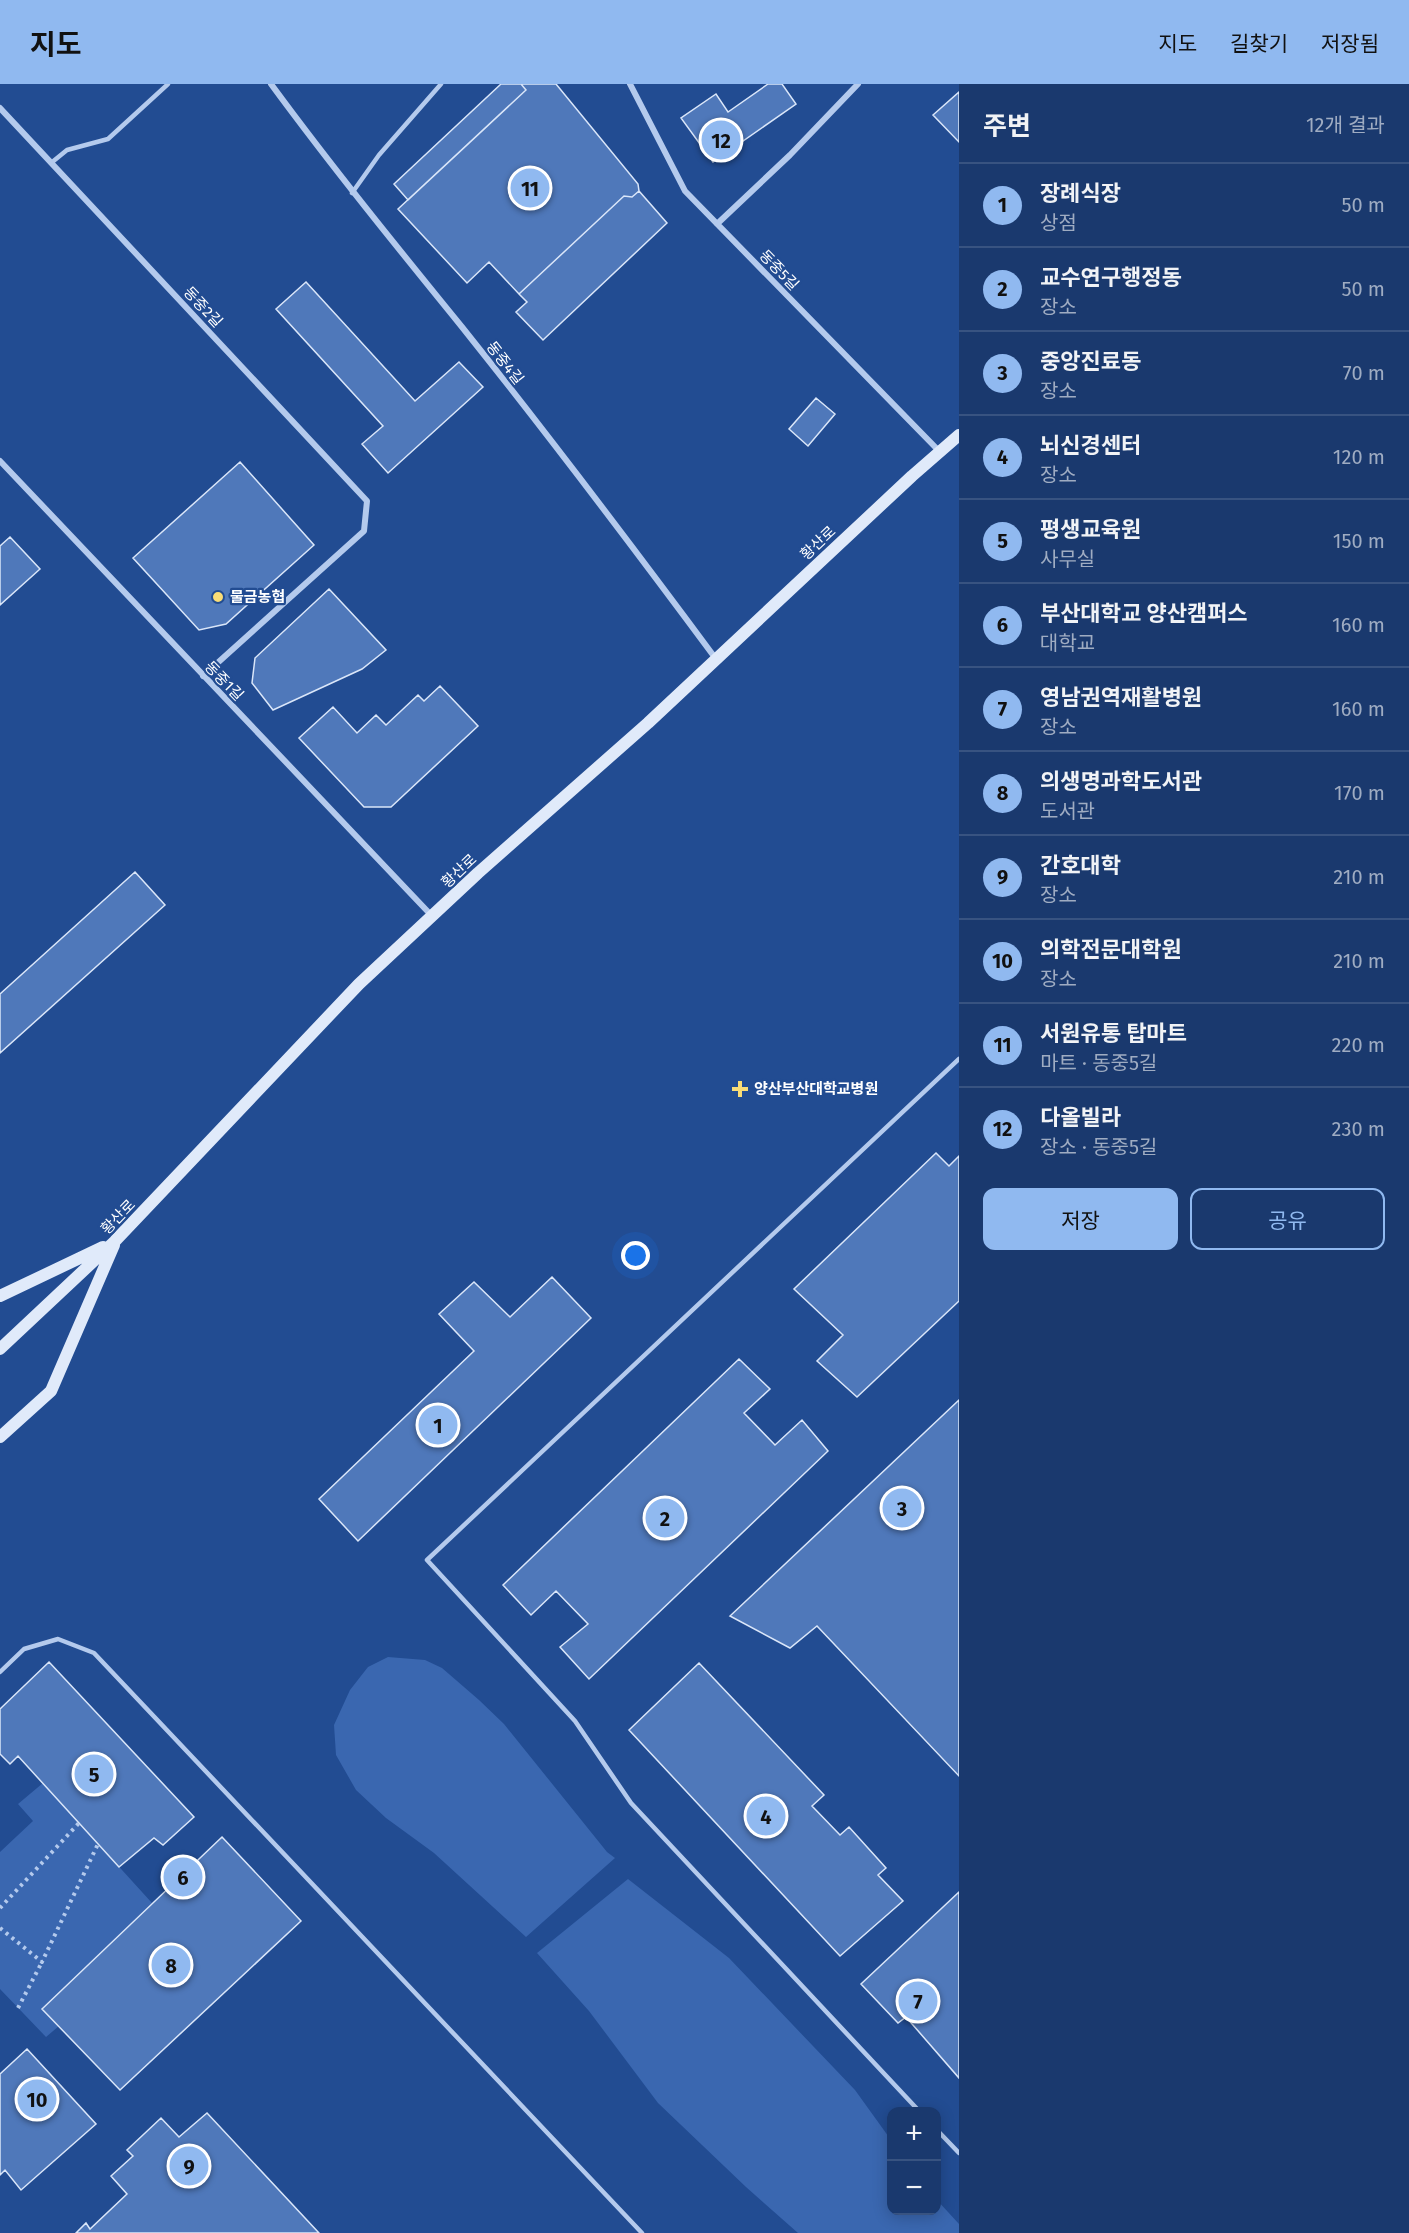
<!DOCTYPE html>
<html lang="ko">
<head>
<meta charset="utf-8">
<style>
	:root { --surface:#1a396e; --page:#234073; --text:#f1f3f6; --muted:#9facc2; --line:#385381; --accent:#90b9f0 }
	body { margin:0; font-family:"Fira Sans","Noto Sans KR",sans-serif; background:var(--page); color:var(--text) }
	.controls { position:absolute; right:18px; bottom:18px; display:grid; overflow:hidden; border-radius:12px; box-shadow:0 3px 15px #0003 }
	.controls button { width:54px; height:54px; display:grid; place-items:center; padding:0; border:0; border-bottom:2px solid var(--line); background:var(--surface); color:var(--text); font:30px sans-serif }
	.you { position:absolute; left:636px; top:1172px; width:21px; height:21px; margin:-15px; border:4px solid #fff; border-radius:50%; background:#1a73e8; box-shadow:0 0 0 9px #1a73e833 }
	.badge { display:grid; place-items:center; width:39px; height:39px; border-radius:50%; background:var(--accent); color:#111; font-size:20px; font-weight:700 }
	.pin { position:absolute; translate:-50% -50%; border:3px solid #fff; box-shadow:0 2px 6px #0006 }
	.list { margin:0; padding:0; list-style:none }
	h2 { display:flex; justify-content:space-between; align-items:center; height:78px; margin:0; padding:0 24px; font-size:26px }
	h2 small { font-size:20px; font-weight:400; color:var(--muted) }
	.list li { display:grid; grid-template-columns:39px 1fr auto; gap:18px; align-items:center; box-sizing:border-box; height:84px; padding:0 24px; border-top:2px solid var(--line) }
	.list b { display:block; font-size:22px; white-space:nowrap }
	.list p { margin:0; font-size:20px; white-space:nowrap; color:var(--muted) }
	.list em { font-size:20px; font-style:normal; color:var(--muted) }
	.actions { display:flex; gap:12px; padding:18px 24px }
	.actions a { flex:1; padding:14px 0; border:2px solid var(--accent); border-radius:12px; text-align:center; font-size:21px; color:var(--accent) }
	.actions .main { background:var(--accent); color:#111 }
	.map { position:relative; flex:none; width:959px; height:2149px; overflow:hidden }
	header { display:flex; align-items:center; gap:36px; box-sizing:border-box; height:84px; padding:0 30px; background:var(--accent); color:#111 }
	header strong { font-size:28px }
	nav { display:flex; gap:33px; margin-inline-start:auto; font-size:21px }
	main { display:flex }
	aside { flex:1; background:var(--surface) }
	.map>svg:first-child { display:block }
	.green { fill:#3a67b0 }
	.building { fill:#4f78ba; stroke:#dae6f9; stroke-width:1.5 }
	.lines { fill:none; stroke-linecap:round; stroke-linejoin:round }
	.path { stroke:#b4caed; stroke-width:4; stroke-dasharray:3 4.5; stroke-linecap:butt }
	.lane { stroke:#b4caed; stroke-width:4.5 }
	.street { stroke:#b4caed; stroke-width:6 }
	.secondary { stroke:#e0eafa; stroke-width:12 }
	.poi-dot { fill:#f9dc76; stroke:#224c92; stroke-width:2 }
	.labels { text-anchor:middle; stroke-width:4.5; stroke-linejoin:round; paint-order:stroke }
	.street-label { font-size:15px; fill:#fff; stroke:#224c92 }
	.poi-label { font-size:15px; font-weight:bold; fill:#fff; stroke:#224c92; text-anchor:start }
</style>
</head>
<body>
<header>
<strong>지도</strong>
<nav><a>지도</a><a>길찾기</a><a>저장됨</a></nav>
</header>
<main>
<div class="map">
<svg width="959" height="2149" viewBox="0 0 959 2149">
	<rect width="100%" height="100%" fill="#224c92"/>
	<path class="green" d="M388,1573L425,1576L442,1584L479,1616L504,1640L607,1768L615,1774L526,1853L434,1769L386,1734L356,1706L336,1671L334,1641L350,1606L368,1583Z
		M43,1699L152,1819L42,1924L59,1942L46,1953L0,1905V1768L33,1737L18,1720Z
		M628,1795L729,1874L855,2006L891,2056L892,2126H936L937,2116L959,2140V2149H798L746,2103L658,2019L589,1927L537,1869Z"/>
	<path class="building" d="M501,0H521L526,6L408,116L394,100Z
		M521,0H556L638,100L639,107L632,113L624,112L519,210L489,178L467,199L398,125L526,6Z
		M768,0H782L796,20L713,78L681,34L716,10L728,28Z
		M959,8V58L933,31Z
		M639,107L667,139L543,256L516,228L527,218L519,210L624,112L632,113Z
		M306,198L415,317L459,278L483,303L388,389L362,360L383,342L276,225Z
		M816,314L835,330L808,362L789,345Z
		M240,378L314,461L226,540L199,546L133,474Z
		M10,453L40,485L0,521V462Z
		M329,505L386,566L362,585L273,626L252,599L255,574Z
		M440,602L478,642L391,723H364L299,654L333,623L357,649L376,631L386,641L418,611L424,617Z
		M135,788L165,821L0,969V910Z
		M936,1069L949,1082L959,1072V1217L857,1313L817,1277L843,1251L794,1205Z
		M552,1193L591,1234L358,1457L319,1415L474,1267L439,1230L474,1198L510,1233Z
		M739,1275L770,1305L744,1329L775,1361L802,1336L828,1367L589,1595L560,1563L588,1540L556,1507L531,1531L503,1501Z
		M959,1316V1692L817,1542L790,1564L730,1532Z
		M49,1578L194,1733L163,1761L154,1754L119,1783L18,1672L10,1680L0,1670V1625Z
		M699,1579L824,1711L812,1722L840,1751L849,1743L886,1784L878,1791L903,1817L840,1872L629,1646Z
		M222,1753L301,1837L120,2006L42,1925Z
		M959,1808V1994L906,1933L898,1939L861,1900Z
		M27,1965L96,2040L21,2106L5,2086L0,2091V1990Z
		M207,2029L319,2149H76L86,2139L90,2145L127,2110L111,2092L133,2072L127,2066L161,2034L179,2053Z"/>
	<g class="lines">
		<path class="path" d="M0,1824L79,1739
			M0,1844L42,1878L98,1760
			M18,1924L42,1878"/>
		<path class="lane" d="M51,79L67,66L108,55L168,0
			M352,109L379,71L441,0
			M0,1588L24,1565L58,1555L94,1569L642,2149
			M920,2028L631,1719L575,1637L427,1476L959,975
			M936,2045L959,2069"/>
		<path class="street" d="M271,0C332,83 397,163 462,243C549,352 633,463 716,575
			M630,0L685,107L940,368
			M0,24L367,417L364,447L203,592
			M717,140L790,71L858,0
			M0,377L432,832"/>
		<path class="secondary" d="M0,1212L103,1163
			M0,1265L115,1157L359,900L478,789L648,639L912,392L959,351
			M0,1353L51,1307L114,1161"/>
	</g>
	<g class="poi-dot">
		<circle cx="218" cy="513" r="6"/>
		<path d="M737 996h6v6h6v6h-6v6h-6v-6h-6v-6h6z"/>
	</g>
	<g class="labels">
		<g class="street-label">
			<text transform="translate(779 186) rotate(46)" y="5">동중5길</text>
			<text transform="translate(203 223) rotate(47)" y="5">동중2길</text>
			<text transform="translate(505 279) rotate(52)" y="5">동중4길</text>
			<text transform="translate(818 459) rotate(-43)" y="5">황산로</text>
			<text transform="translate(224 597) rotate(46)" y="5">동중1길</text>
			<text transform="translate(459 787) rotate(-43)" y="5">황산로</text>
			<text transform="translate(118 1133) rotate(-46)" y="5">황산로</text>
		</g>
		<g class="poi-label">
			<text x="230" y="518">물금농협</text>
			<text x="754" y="1010">양산부산대학교병원</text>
		</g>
	</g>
</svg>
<div class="controls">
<button>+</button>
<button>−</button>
</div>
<div class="you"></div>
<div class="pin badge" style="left:438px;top:1341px">1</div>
<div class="pin badge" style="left:665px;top:1434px">2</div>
<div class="pin badge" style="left:902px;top:1424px">3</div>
<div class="pin badge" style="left:766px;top:1732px">4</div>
<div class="pin badge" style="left:94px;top:1690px">5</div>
<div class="pin badge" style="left:183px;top:1793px">6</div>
<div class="pin badge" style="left:918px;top:1917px">7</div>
<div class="pin badge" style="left:171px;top:1881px">8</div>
<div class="pin badge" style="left:189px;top:2082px">9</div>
<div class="pin badge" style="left:37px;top:2015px">10</div>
<div class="pin badge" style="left:530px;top:104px">11</div>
<div class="pin badge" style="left:721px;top:56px">12</div>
</div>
<aside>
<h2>주변<small>12개 결과</small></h2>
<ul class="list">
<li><span class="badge">1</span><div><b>장례식장</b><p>상점</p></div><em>50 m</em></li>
<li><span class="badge">2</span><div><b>교수연구행정동</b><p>장소</p></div><em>50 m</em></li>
<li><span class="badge">3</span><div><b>중앙진료동</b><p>장소</p></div><em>70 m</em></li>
<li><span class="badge">4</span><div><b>뇌신경센터</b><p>장소</p></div><em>120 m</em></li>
<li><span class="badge">5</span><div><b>평생교육원</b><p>사무실</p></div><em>150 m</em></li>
<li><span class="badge">6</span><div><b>부산대학교 양산캠퍼스</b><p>대학교</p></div><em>160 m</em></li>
<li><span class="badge">7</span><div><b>영남권역재활병원</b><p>장소</p></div><em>160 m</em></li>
<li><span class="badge">8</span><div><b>의생명과학도서관</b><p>도서관</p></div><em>170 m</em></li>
<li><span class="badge">9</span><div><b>간호대학</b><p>장소</p></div><em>210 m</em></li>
<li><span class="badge">10</span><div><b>의학전문대학원</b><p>장소</p></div><em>210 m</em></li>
<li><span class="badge">11</span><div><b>서원유통 탑마트</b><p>마트 · 동중5길</p></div><em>220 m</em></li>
<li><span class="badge">12</span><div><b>다올빌라</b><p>장소 · 동중5길</p></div><em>230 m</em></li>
</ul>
<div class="actions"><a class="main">저장</a><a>공유</a></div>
</aside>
</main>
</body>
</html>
